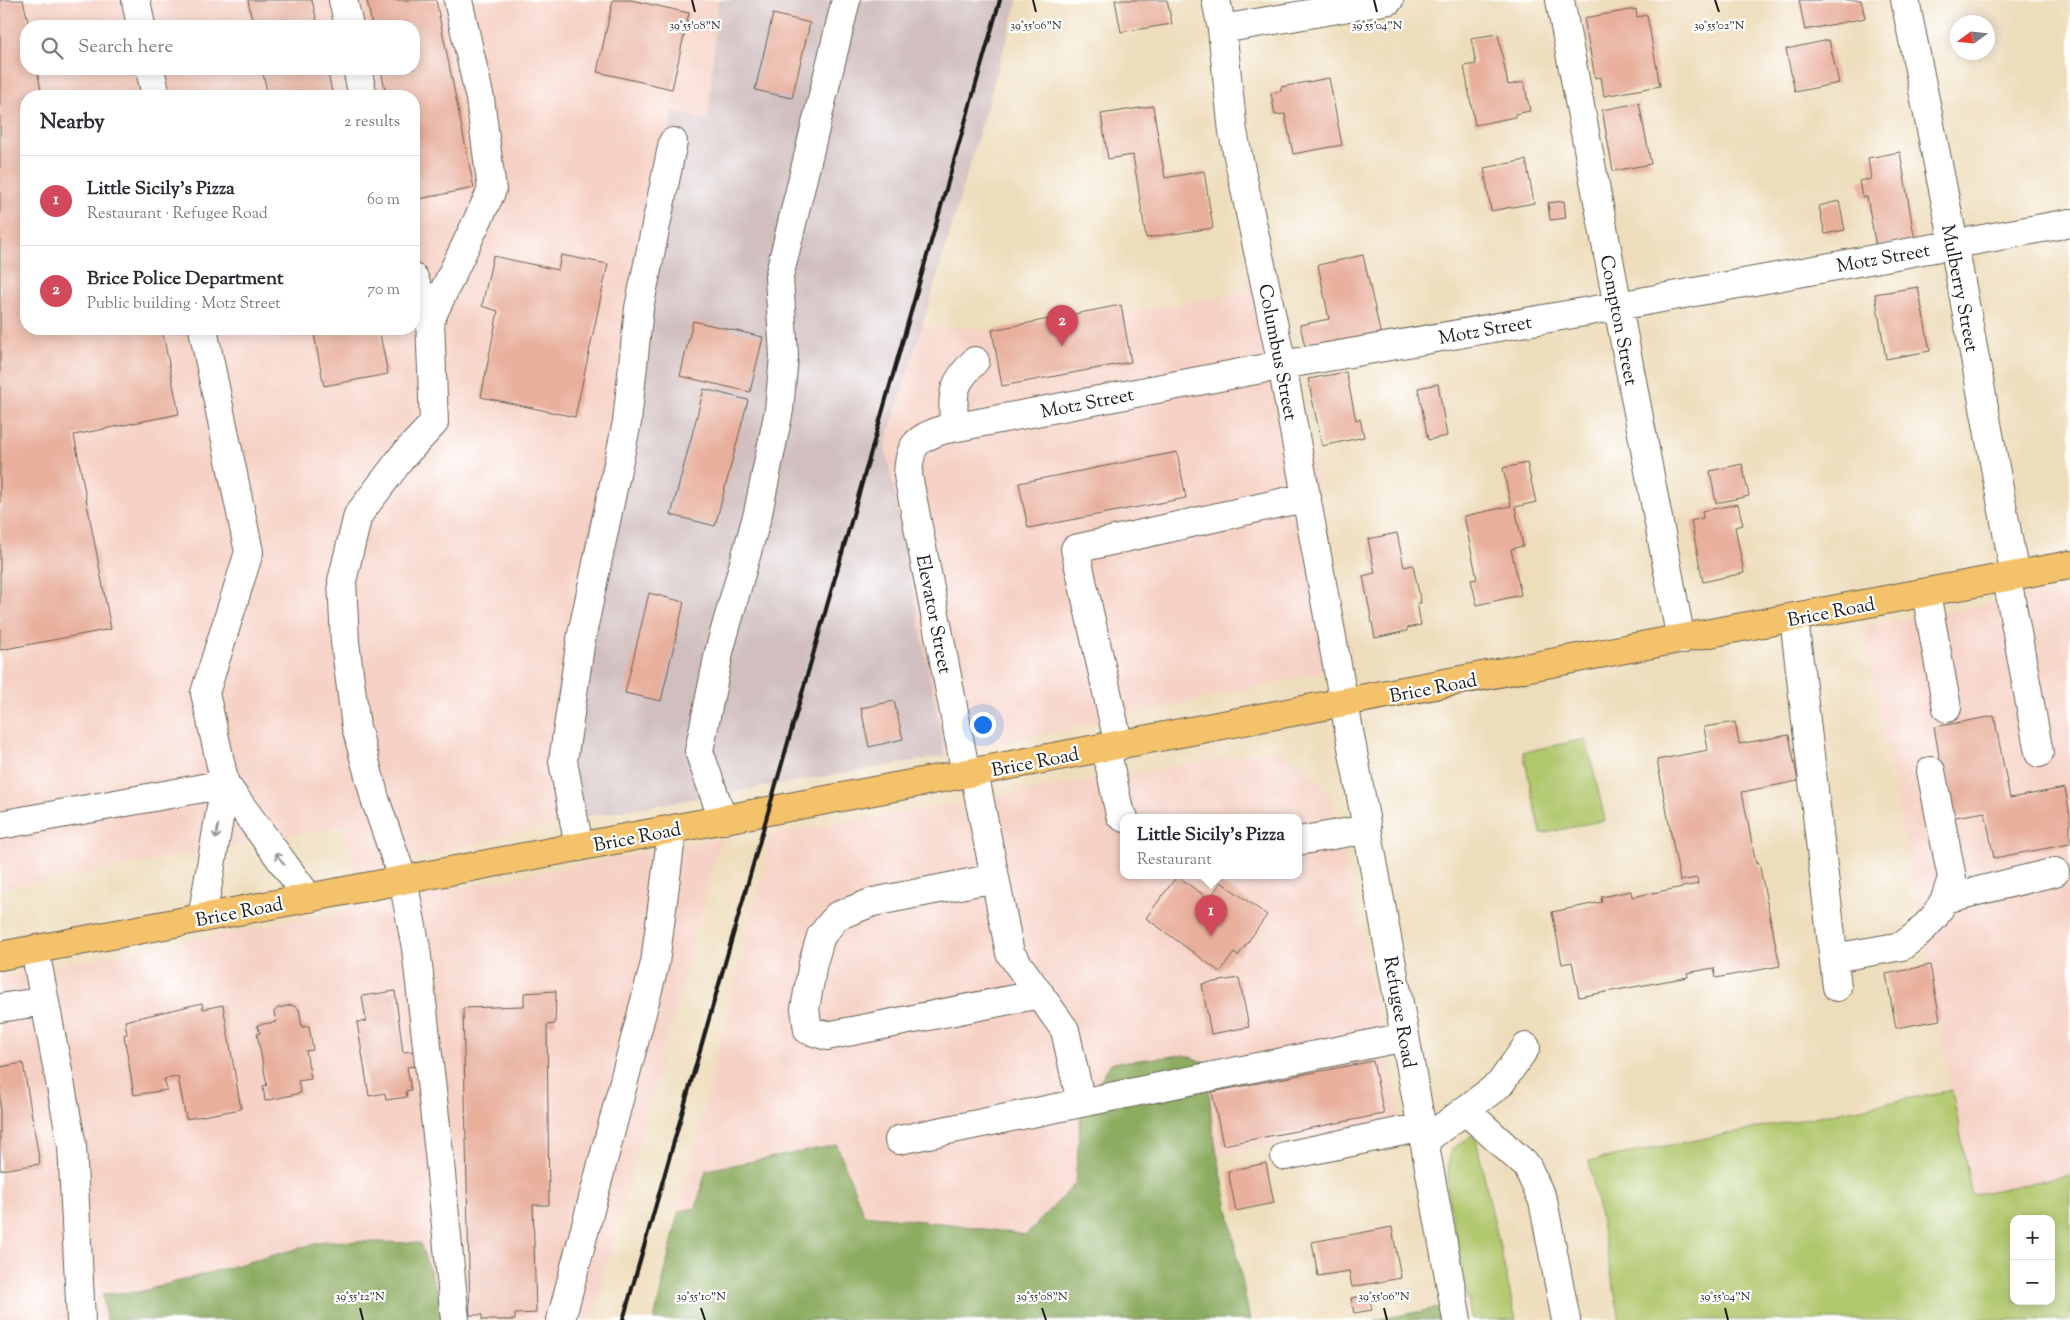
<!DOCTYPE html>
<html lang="en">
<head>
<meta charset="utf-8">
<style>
	:root { --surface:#fff; --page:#f7f7f7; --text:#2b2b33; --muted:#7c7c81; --line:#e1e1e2; --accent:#d1495b }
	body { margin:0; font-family:"Sorts Mill Goudy",serif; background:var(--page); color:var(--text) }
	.controls { position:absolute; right:15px; bottom:15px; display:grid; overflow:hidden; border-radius:10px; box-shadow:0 2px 12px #0003 }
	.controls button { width:45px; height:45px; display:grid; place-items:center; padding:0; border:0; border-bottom:1px solid var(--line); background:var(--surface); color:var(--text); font:25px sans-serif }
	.compass { position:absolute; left:1950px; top:15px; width:45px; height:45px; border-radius:50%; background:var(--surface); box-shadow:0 2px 12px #0003; rotate:255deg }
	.you { position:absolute; left:982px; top:724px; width:18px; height:18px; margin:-12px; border:4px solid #fff; border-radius:50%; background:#1a73e8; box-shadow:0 0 0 8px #1a73e833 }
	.badge { display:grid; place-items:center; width:32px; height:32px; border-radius:50%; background:var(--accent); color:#fff; font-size:16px; font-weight:700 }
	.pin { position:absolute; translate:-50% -41px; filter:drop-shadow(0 1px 2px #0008) }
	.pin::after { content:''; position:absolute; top:26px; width:18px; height:15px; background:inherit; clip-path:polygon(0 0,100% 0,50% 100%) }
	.popup { position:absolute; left:1120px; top:814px; width:182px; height:65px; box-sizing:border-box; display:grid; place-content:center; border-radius:10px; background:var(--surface); filter:drop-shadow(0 1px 4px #0005); font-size:16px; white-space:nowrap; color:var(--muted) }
	.popup b { font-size:19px; color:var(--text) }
	.popup::after { content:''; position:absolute; left:50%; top:100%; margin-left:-10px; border:10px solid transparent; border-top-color:var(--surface) }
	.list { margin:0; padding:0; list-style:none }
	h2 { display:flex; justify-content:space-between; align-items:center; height:65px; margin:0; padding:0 20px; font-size:21px }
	h2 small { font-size:16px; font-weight:400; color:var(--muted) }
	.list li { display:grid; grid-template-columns:32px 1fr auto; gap:15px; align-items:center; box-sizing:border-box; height:90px; padding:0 20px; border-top:1px solid var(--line) }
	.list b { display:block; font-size:19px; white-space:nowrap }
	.list p { margin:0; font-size:16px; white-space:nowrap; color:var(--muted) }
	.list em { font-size:16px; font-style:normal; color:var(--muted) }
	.icon { flex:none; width:28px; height:28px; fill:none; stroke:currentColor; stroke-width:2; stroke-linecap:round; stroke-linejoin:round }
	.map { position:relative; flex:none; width:2070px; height:1320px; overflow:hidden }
	.search { position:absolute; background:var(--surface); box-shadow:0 2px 12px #0003; left:20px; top:20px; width:400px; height:55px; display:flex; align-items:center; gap:12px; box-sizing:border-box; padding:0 18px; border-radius:20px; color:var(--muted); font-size:19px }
	.panel { position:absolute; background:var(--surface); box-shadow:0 2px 12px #0003; left:20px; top:90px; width:400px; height:245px; border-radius:20px }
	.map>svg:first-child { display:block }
	.built { fill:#f6d1c5; fill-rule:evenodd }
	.industrial { fill:#d1bfbf }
	.green { fill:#b0c76c; stroke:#667244; fill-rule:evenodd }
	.forest { fill:#8cac60; stroke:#54643e }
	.building { fill:#e8af9b }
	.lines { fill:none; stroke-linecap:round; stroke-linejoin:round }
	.minor-casing { stroke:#666054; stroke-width:30 }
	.major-casing { stroke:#666054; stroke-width:30 }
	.minor { stroke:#fff; stroke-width:28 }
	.major { stroke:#f4c26a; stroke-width:28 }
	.rail { stroke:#1c1c1c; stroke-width:4 }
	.oneway { stroke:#999 }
	.ticks { fill:none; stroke:#1c1c1c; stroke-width:2 }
	.labels { text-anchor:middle; stroke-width:4.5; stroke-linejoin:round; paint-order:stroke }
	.street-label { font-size:19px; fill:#1c1c1c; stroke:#fff }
	.ticks-label { font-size:12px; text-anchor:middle; fill:#1c1c1c; stroke:#fff; stroke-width:4.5; stroke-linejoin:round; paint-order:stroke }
</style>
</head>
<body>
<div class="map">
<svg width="2070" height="1320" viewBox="0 0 2070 1320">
	<rect width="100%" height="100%" fill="#fff"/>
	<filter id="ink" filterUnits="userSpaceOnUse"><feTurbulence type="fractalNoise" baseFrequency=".02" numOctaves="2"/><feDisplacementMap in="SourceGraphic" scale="10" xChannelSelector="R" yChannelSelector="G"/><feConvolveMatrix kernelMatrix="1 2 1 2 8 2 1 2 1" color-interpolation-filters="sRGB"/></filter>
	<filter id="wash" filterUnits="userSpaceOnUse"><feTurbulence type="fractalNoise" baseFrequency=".0096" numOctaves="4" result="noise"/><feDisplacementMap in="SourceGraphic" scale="20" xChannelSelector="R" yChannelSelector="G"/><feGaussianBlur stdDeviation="1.12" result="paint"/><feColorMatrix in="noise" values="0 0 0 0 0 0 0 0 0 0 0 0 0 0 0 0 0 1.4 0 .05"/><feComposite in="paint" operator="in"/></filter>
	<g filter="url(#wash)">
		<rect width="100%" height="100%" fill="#edb"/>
		<path class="built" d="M0,0H718L708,121L673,112L555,700L574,819L355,874L345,825L0,889ZM26,26H414V69H26ZM26,96H414V329H26Z
			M1274,276L1354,665L945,756L885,445L923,324L992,330L1121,305L1129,313L1251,291L1244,279Z
			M2070,588V1175L1972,1195L1864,627Z
			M1273,750L1306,767L1331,798L1400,1120L1218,1155L1212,1127L1081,1110L1075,1184L1026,1235L951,1224L864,1215L696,1208L679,1211L772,834ZM1124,817H1298V875H1124Z
			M722,837L592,1320H441L440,1300L420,1243L325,1241L139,1292L103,1294L106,1320H0V977Z"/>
		<path class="industrial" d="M718,0H1018L923,324L885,445L945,756L574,819L555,700L673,111L708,121Z"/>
		<path class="green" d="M1586,739L1605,820L1541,834L1523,752Z
			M1952,1090L1972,1195L2070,1175V1320H1620L1589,1161ZM2014,1219H2051V1301H2014Z
			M1475,1134L1516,1320H1472L1447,1192L1450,1150Z"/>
		<path class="forest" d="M1184,1055L1207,1063L1212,1127L1250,1320H654L679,1211L696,1208L706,1170L837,1145L864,1215L951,1224L1026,1235L1075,1184L1081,1110L1111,1063Z
			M325,1241L420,1243L440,1300L441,1320H106L103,1294L139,1292Z
			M1438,1308L1440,1320H1375Z"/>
		<g id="blocks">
			<path class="building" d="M0,0H23L29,26H26V69H37L42,96H26V329H162L179,414L74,435L111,629L0,650Z
				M248,0H312L318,26H253Z
				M367,0H436L474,188L414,200V96H386L381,69H414V26H372Z
				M613,0H631L689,13L672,89L597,72Z
				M1115,0H1167L1172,24L1121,32Z
				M1799,0H1861L1865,18L1805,30Z
				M1636,9L1637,17L1647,15L1660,86L1604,96L1601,77L1595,78L1584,18Z
				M773,14L810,23L792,98L755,90Z
				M1498,34L1508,85L1524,82L1530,111L1515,114V117L1475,125L1464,66L1476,64L1471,38Z
				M1829,40L1839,83L1795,92L1786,49Z
				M262,69H327L333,96H268Z
				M1329,78L1342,145L1293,154L1285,114L1275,115L1271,93L1281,91V87Z
				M1639,103L1651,164L1613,171L1602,110Z
				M1153,106L1165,178L1204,171L1213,228L1146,238L1133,155L1108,159L1101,114Z
				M1900,152L1915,241L1876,247L1867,197H1862L1859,181L1871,179L1868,158Z
				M1526,160L1534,203L1491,211L1484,168Z
				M1564,201L1566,218L1550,220L1548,203Z
				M1839,201L1845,230L1825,234L1819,206Z
				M561,255L608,264L575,417L481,397L498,311L482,306L493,256L558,270Z
				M1363,255L1382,340L1307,356L1300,325L1329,319L1318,265Z
				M1918,287L1930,351L1886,359L1875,294Z
				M1121,305L1131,362L1002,386L992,330Z
				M693,321L763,337L750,392L680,376Z
				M313,329H379L388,374L324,386Z
				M1346,372L1356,420L1360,419L1364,437L1322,446L1308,379Z
				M1438,384L1447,436L1428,440L1418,388Z
				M704,389L748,400L715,526L671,515Z
				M1177,452L1186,498L1028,528L1019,483Z
				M1527,463L1536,502L1515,507L1523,546L1511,549L1521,595L1477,605L1471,580L1477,579L1464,516L1511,506L1503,468Z
				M1742,464L1749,496L1716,503L1710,471Z
				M1738,504L1743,525L1735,527L1744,573L1703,582L1691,521L1703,518L1702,511Z
				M1397,533L1404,567L1413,565L1421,603H1417L1421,625L1407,628V631L1375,638L1363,576L1375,573L1368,539Z
				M649,593L684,602L661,701L625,693Z
				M894,701L903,739L869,747L861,708Z
				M1994,716L2010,798L2065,788L2070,815V844L1994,858L1985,812L1950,818L1934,727Z
				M1735,722L1739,744L1789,735L1798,781L1742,792L1756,864L1759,863L1780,966L1716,978L1714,968L1687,973L1688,977L1579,997L1572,962L1562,964L1552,912L1602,902L1601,897L1631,891L1632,897L1698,884L1697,878L1680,881L1657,760L1708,750L1704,727Z
				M1177,876L1209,899L1221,882L1267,915L1238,956L1234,953L1220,972L1146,918Z
				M1930,965L1940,1020L1896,1028L1886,974Z
				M1239,978L1249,1027L1211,1034L1202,984Z
				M395,991L403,1052L416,1051L418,1066L407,1067L411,1090L406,1091L407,1097L386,1100L385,1093L369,1096L357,1022L366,1021L362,996Z
				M556,991L555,1024L547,1025L549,1205H533L536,1313L515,1314V1320H482V1315H470L463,1008L524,1006V993Z
				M202,1003L203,1009L223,1005L241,1109L186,1119L178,1077L164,1079L167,1090L134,1095L124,1035L127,1034L125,1021Z
				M292,1005L299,1009L302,1027L309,1026L313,1050L306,1051L311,1079L298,1081L301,1093L265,1101L263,1086L267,1085L257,1034L260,1033L257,1025L276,1022L274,1012L278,1008Z
				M1373,1061L1384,1114L1223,1145L1212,1092Z
				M23,1063L40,1164L0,1170V1067Z
				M1266,1163L1274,1203L1236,1211L1228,1171Z
				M1392,1227L1401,1278L1352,1287L1349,1271L1318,1276L1312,1242Z
				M1369,1295L1372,1310L1354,1313L1351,1298Z"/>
		</g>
	</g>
	<g filter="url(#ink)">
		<use href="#blocks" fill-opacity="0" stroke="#666054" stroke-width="1"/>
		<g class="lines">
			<g class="minor-casing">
				<path id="minor" d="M136,0L141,26
					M343,0L349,26
					M1216,0L1222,29L1233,132L1282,365L1457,1320
					M1560,0L1681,640
					M1905,0L1954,244L2015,576
					M1222,29L1389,0
					M150,69L156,96
					M357,69L363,96
					M414,278L430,320L434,423L403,456L358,515L342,581L345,642L356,727L376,802L403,880L416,948L439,1153L455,1320
					M430,320L492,190L480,99L458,0
					M954,427C953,394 950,386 975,361
					M2007,578L2039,753
					M1926,593L1947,708
					M1794,618L1837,987
					M1119,746L1075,549L1307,497
					M1106,748L1120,815L1124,818
					M974,772L1010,953L1065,1030L1081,1103
					M966,774L908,475C910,445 914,440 942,430L1282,365L1618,306L2070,223
					M225,784L309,898
					M723,820L699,751L720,648L758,513L779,410L784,356L779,277L846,0
					M0,825L225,784
					M1298,841L1367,829
					M579,847L563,761L581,639L627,422L639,308L673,142
					M995,878L873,902L837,916L821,936L813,963L805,1009L808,1030L827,1036L1040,994
					M1945,899L2055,872
					M202,918L225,784L205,693L249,552L203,329
					M35,950L72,1145L81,1320
					M1834,958L1902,946L1918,934L1935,916L1945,899L1952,878L1931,771
					M0,1008L45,1001
					M1465,1110L1527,1166L1543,1201L1566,1320
					M899,1140L1405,1037
					M1424,1141L1500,1084L1526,1047
					M1285,1156L1422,1127
					M561,1320L655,963L672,830"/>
			</g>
			<g class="major-casing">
				<path id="major" d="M0,956L2070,565"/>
			</g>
			<use href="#minor" class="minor"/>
			<use href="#major" class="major"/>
			<path class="rail" d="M623,1320L1000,0"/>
		</g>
		<defs><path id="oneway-shaft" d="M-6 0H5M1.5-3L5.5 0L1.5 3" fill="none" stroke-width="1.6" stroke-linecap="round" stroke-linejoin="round" transform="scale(1.25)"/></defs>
		<g class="oneway">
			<use href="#oneway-shaft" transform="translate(217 832) rotate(100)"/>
			<use href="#oneway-shaft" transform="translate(280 859) rotate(-127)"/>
		</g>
	</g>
	<path class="ticks" d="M692,0L695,12M1033,0L1036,12M1374,0L1377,12M1715,0L1719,12M360,1308L363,1320M701,1308L705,1320M1042,1308L1046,1320M1384,1308L1387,1320M1725,1308L1728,1320"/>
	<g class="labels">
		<g class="street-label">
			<text transform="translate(1883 257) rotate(-10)" y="7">Motz Street</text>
			<text transform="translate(1961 288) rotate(79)" y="7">Mulberry Street</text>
			<text transform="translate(1620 320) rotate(79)" y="7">Compton Street</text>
			<text transform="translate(1485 329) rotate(-10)" y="7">Motz Street</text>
			<text transform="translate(1279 352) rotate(79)" y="7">Columbus Street</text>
			<text transform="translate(1087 402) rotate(-11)" y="7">Motz Street</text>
			<text transform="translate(1831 611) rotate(-11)" y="7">Brice Road</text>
			<text transform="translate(935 614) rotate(79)" y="7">Elevator Street</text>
			<text transform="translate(1433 687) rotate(-11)" y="7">Brice Road</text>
			<text transform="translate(1035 761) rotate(-11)" y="7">Brice Road</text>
			<text transform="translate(637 836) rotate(-11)" y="7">Brice Road</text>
			<text transform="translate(239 911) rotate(-11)" y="7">Brice Road</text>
			<text transform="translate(1401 1012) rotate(80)" y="7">Refugee Road</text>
		</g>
	</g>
	<g class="ticks-label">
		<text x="1377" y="29">39°55'04"N</text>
		<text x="1719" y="29">39°55'02"N</text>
		<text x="695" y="29">39°55'08"N</text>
		<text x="1036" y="29">39°55'06"N</text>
		<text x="360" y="1300">39°55'12"N</text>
		<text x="701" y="1300">39°55'10"N</text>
		<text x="1042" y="1300">39°55'08"N</text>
		<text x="1384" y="1300">39°55'06"N</text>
		<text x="1725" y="1300">39°55'04"N</text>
	</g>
</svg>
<div class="controls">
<button>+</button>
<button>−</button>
</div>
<svg class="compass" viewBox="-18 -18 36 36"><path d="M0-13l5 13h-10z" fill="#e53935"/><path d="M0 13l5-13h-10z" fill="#7c7c81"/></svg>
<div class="you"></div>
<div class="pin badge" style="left:1211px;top:936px">1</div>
<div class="popup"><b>Little Sicily's Pizza</b>Restaurant</div>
<div class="pin badge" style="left:1062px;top:346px">2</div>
<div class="search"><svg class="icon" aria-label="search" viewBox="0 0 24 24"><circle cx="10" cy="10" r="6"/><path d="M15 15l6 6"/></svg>Search here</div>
<section class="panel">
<h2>Nearby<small>2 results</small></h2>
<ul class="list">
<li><span class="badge">1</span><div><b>Little Sicily's Pizza</b><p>Restaurant · Refugee Road</p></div><em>60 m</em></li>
<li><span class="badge">2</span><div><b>Brice Police Department</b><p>Public building · Motz Street</p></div><em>70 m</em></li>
</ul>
</section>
</div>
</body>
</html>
